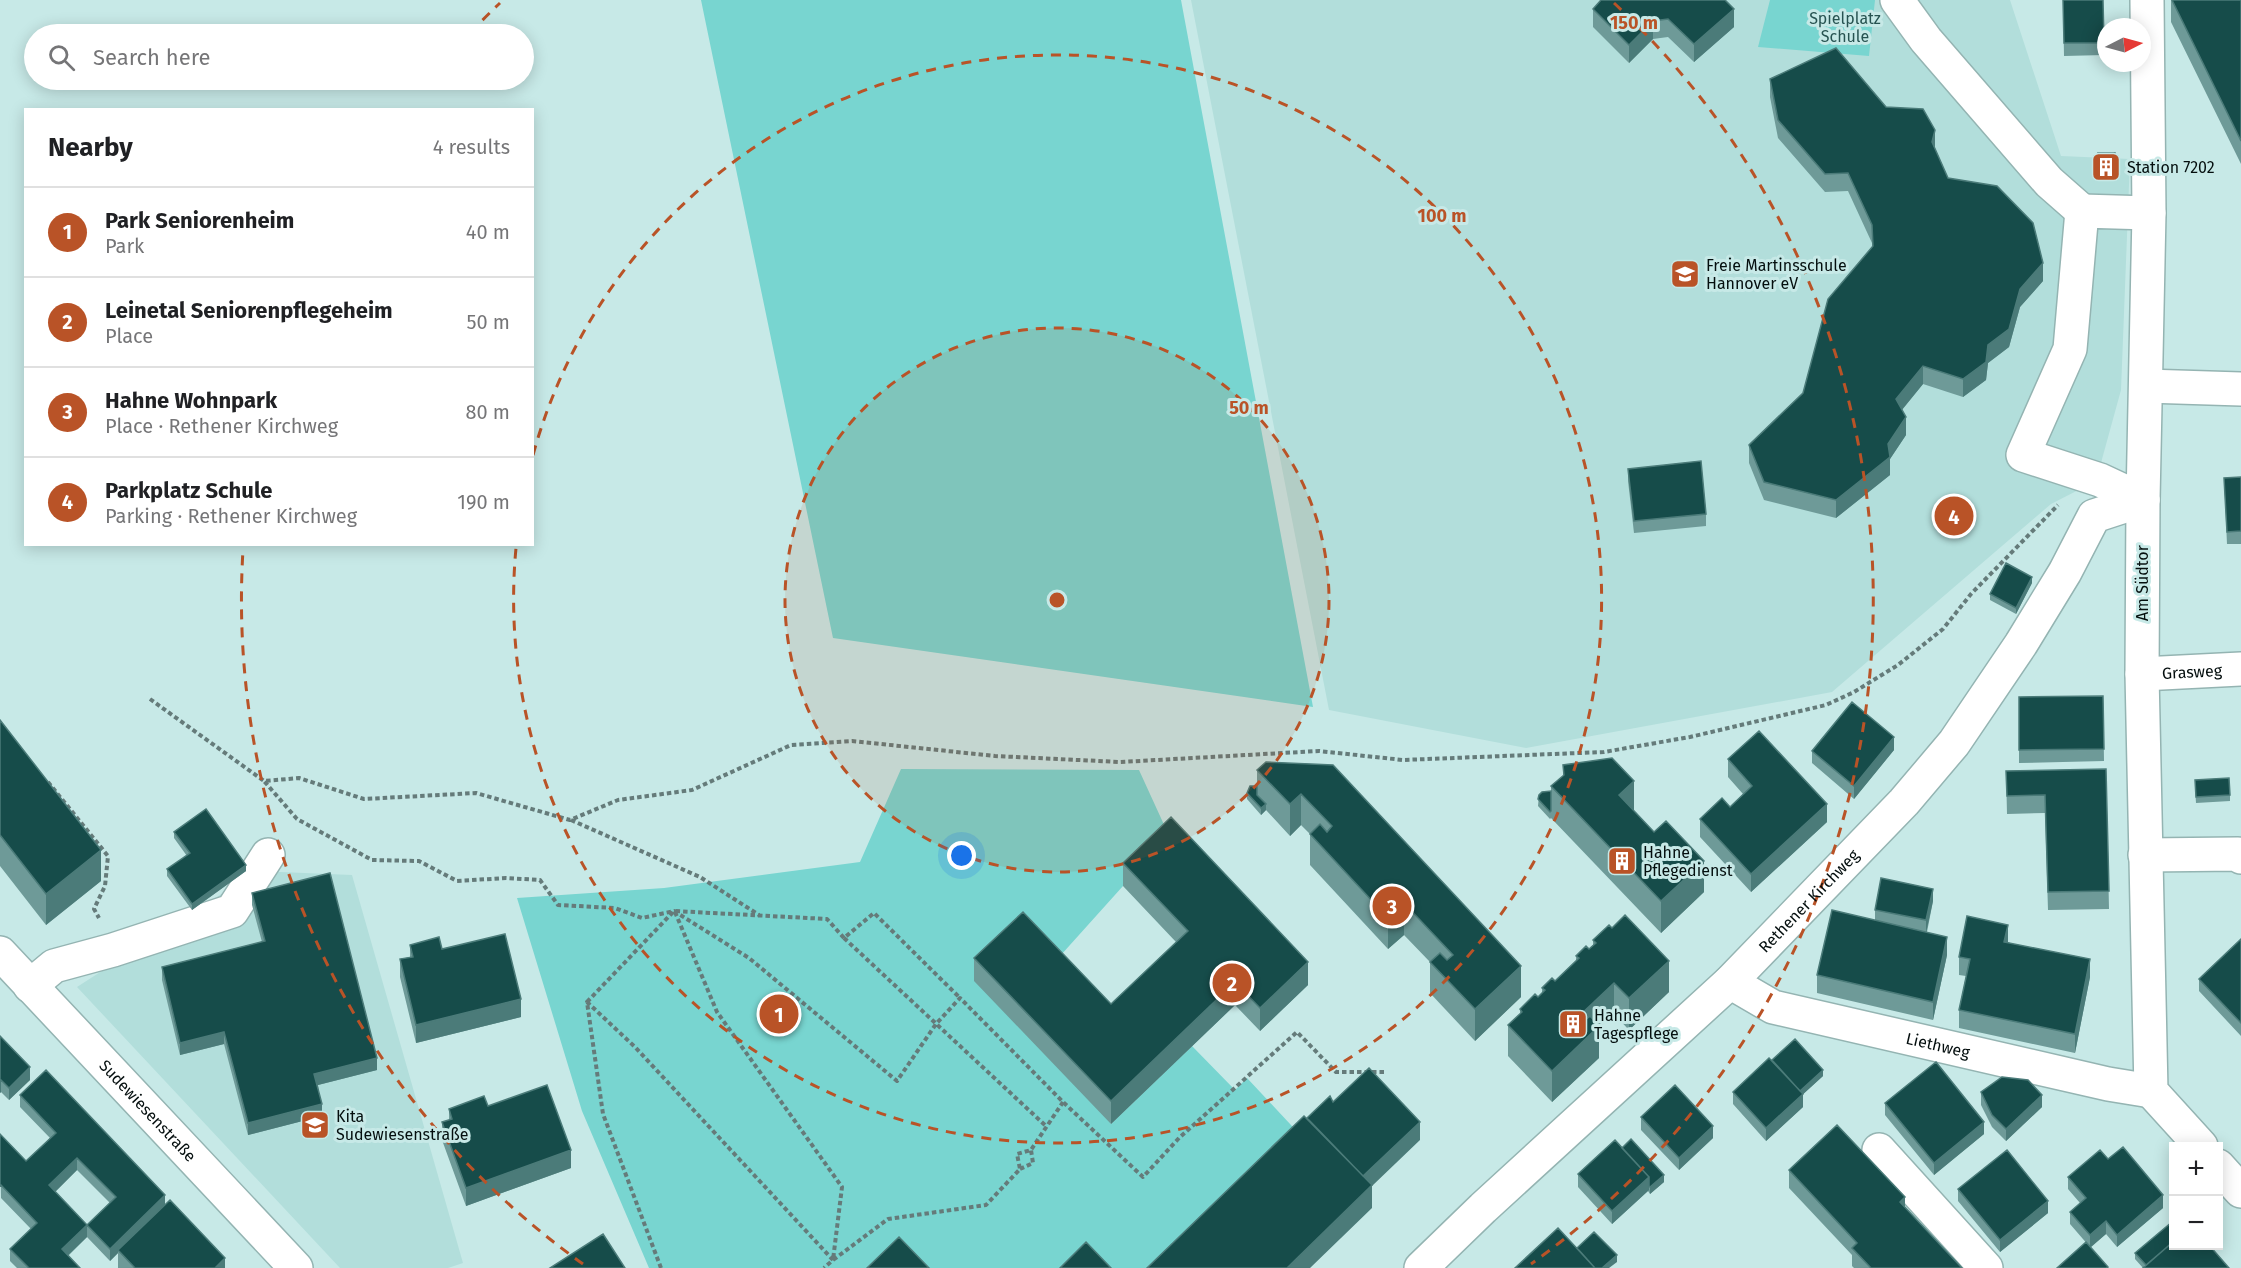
<!DOCTYPE html>
<html lang="en">
<head>
<meta charset="utf-8">
<style>
	:root { --surface:#fff; --page:#f2f2f2; --text:#202124; --muted:#757577; --line:#e0e0e0; --accent:#b95327 }
	body { margin:0; font-family:"Fira Sans",sans-serif; background:var(--page); color:var(--text) }
	.controls { position:absolute; right:18px; bottom:18px; display:grid; overflow:hidden; border-radius:0px; box-shadow:0 3px 15px #0003 }
	.controls button { width:54px; height:54px; display:grid; place-items:center; padding:0; border:0; border-bottom:2px solid var(--line); background:var(--surface); color:var(--text); font:30px sans-serif }
	.compass { position:absolute; left:2097px; top:18px; width:54px; height:54px; border-radius:50%; background:var(--surface); box-shadow:0 3px 15px #0003; rotate:84deg }
	.you { position:absolute; left:962px; top:856px; width:21px; height:21px; margin:-15px; border:4px solid #fff; border-radius:50%; background:#1a73e8; box-shadow:0 0 0 9px #1a73e833 }
	.badge { display:grid; place-items:center; width:39px; height:39px; border-radius:50%; background:var(--accent); color:#fff; font-size:20px; font-weight:700 }
	.pin { position:absolute; translate:-50% -50%; border:3px solid #fff; box-shadow:0 2px 6px #0006 }
	.list { margin:0; padding:0; list-style:none }
	h2 { display:flex; justify-content:space-between; align-items:center; height:78px; margin:0; padding:0 24px; font-size:26px }
	h2 small { font-size:20px; font-weight:400; color:var(--muted) }
	.list li { display:grid; grid-template-columns:39px 1fr auto; gap:18px; align-items:center; box-sizing:border-box; height:90px; padding:0 24px; border-top:2px solid var(--line) }
	.list b { display:block; font-size:22px; white-space:nowrap }
	.list p { margin:0; font-size:20px; white-space:nowrap; color:var(--muted) }
	.list em { font-size:20px; font-style:normal; color:var(--muted) }
	.icon { flex:none; width:33px; height:33px; fill:none; stroke:currentColor; stroke-width:2; stroke-linecap:round; stroke-linejoin:round }
	.map { position:relative; flex:none; width:2241px; height:1268px; overflow:hidden }
	.search { position:absolute; background:var(--surface); box-shadow:0 3px 15px #0003; left:24px; top:24px; width:510px; height:66px; display:flex; align-items:center; gap:15px; box-sizing:border-box; padding:0 21px; border-radius:33px; color:var(--muted); font-size:22px }
	.panel { position:absolute; background:var(--surface); box-shadow:0 3px 15px #0003; left:24px; top:108px; width:510px; height:438px; border-radius:0px }
	.map>svg:first-child { display:block }
	.built { fill:#b2dedb }
	.green { fill:#78d5d0 }
	.lines { fill:none; stroke-linecap:round; stroke-linejoin:round }
	.minor-casing { stroke:#94b4b2; stroke-width:36 }
	.path { stroke:#657b7a; stroke-width:4; stroke-dasharray:4.5 3; stroke-linecap:butt }
	.minor { stroke:#fff; stroke-width:33 }
	.wall { fill:#6e9a98; fill-rule:evenodd }
	.shaded-wall { fill:#4b7b79 }
	.building { fill:#164c4a; stroke:#4b7b79; stroke-width:1.5; fill-rule:evenodd }
	.ring { fill:none; stroke:#b95327; stroke-width:3; stroke-dasharray:10 8 }
	.labels { text-anchor:middle; stroke-width:6; stroke-linejoin:round; paint-order:stroke }
	.park-label { font-size:16px; fill:#275351; stroke:#c7e9e7 }
	.poi-label { font-size:16px; fill:#040e0e; stroke:#c7e9e7; text-anchor:start }
	.street-label { font-size:16px; fill:#040e0e; stroke:#c7e9e7 }
	.centre { fill:#b95327; stroke:#c7e9e7; stroke-width:3 }
	.ring-label { font-size:18px; text-anchor:middle; font-weight:bold; fill:#b95327; stroke:#c7e9e7; stroke-width:6; stroke-linejoin:round; paint-order:stroke }
</style>
</head>
<body>
<div class="map">
<svg width="2241" height="1268" viewBox="0 0 2241 1268">
	<rect width="100%" height="100%" fill="#c7e9e7"/>
	<path class="built" d="M1191,0H2010L2061,156L2130,159L2121,390L2096,481L2051,504L1832,692L1526,748L1329,710Z
		M257,871L352,875L463,1263L448,1268H340L77,987Z"/>
	<path class="green" d="M701,0H1181L1313,707L833,638Z
		M1770,0H1875L1869,56L1758,47Z
		M901,769L1139,770L1171,840L1123,886L1052,965L1111,1124L1192,1046L1235,1090L1247,1078L1304,1139L1171,1268H649L582,1111L517,898L664,888L860,862Z"/>
	<g class="lines">
		<g class="minor-casing">
			<g id="minor">
				<path d="M1897,0L1926,40L2049,182L2082,211"/>
				<path d="M2147,0L2149,213L2143,500L2142,674L2151,1091L2201,1146"/>
				<path d="M2146,386L2241,389"/>
				<path d="M2143,500L2100,480L2023,455L2070,349L2082,211L2149,213"/>
				<path id="s1" d="M2142,674L2241,669"/>
				<path d="M2145,855L2238,854L2241,857"/>
				<path id="s2" d="M0,953L296,1268"/>
				<path id="s3" d="M1730,982L1773,1007L2108,1084L2151,1091"/>
				<path d="M30,986L54,966L113,950L232,911L268,855"/>
				<path d="M1879,1150L1986,1268"/>
				<path d="M2218,1166L2241,1191"/>
				<path id="s4" d="M1421,1268L1483,1208L1730,982L1904,802L1954,743L2021,644L2065,572L2094,516L2143,500"/>
			</g>
		</g>
		<path class="path" d="M150,699L264,781
			M48,782L108,856L105,886L94,909L99,918
			M571,820L700,877L759,915
			M675,912L717,1012L842,1187L833,1260L888,1219L986,1205L1020,1169L1017,1154L1031,1150L1063,1102
			M844,938L1047,1127
			M587,1002L674,911L827,919L844,938L874,913L960,998
			M1384,1072H1336L1297,1032L1179,1138L1143,1177L1063,1102L960,998L936,1024L897,1081L749,958L674,911L642,918L615,908L558,905L540,880L506,878L457,881L419,861L372,860L297,819L264,781L299,778L364,799L476,793L570,820L618,800L692,790L791,745L852,741L995,756L1120,762L1319,751L1403,760L1604,752L1690,737L1826,705L1854,692L1898,665L1943,629L1971,594L2058,505
			M1020,1169L1033,1163L1031,1150
			M661,1268L603,1114L587,1002L635,1047L833,1260L824,1268"/>
		<use href="#minor" class="minor"/>
	</g>
	<path class="wall" d="M2063,0L2104,43V55L2064,56Z
		M2171,0H2241V164L2171,22Z
		M1593,9L1734,27L1694,62L1668,37L1653,39L1629,63L1593,27Z
		M1770,79L1886,107L1935,148L1948,178L2043,281L2020,307L2009,347L1988,363L1986,380L1963,397L1923,384L1902,410L1906,435L1890,459V475L1836,518L1764,500L1749,463V445L1803,393L1872,247V243L1848,191L1825,192L1778,138L1770,97Z
		M2098,153H2115V174H2098Z
		M1628,469L1706,514V526L1634,533L1628,481Z
		M2241,477V544H2227L2224,478Z
		M2032,583L2016,614L1990,600V594Z
		M2103,696L2104,761L2019,763V697Z
		M0,720L101,881L46,925L0,866Z
		M1894,750L1854,799L1812,763V751Z
		M1728,759L1827,822L1751,892L1700,837V819L1730,807L1743,794L1728,777Z
		M1266,762L1521,997L1475,1041L1430,993V962L1404,935L1388,949L1310,865V834L1301,825L1290,836L1266,810L1261,815L1247,799V793L1257,786V770Z
		M1563,765L1634,811L1704,892L1661,933L1551,818L1550,819L1538,806L1539,795L1551,791V786L1563,776Z
		M2106,769L2109,909L2048,910L2045,813L2007,814L2006,771Z
		M2195,787L2230,795V801L2196,803Z
		M174,832L246,871L192,910L167,876V869L187,856L174,838Z
		M1123,863L1308,985L1260,1031L1235,1005L1111,1124L974,981V958L1111,1004L1176,942L1123,886Z
		M252,893L377,1070L318,1085L322,1116L248,1135L224,1044L180,1055L162,980V967L262,942L252,905Z
		M1933,901L1927,932L1947,955L1933,1020L1817,993V975L1875,920V910Z
		M2241,939V1036L2199,991V979Z
		M1593,940L1669,992L1629,1030L1614,1014L1599,1028V1058L1552,1102L1508,1056V1025L1520,1014V1009L1538,997L1542,993V988L1555,981L1576,961V956L1589,949L1593,945Z
		M2008,942L2090,977L2075,1053L1959,1028V1010L1966,976L1959,975V957Z
		M410,945L442,949L521,1017L416,1043L400,977V959L410,957Z
		M0,1036L30,1080L9,1100L1,1092L0,1093Z
		M1772,1060L1823,1076L1803,1094V1107L1766,1141L1733,1104V1092Z
		M1981,1092L2042,1107L2006,1141L1992,1127L1981,1105Z
		M20,1095L165,1204L225,1268H118V1253L110,1261L87,1237L68,1256L80,1268H17L10,1261V1249L31,1229L1,1198L0,1134L26,1161L50,1138L20,1107ZM77,1170L110,1203L87,1225L55,1192Z
		M1885,1103L1984,1134L1934,1175L1885,1115Z
		M488,1106L571,1168L466,1206L442,1140V1122L449,1120V1109Z
		M1641,1117L1713,1138L1679,1170L1641,1130Z
		M1622,1148L1664,1182L1650,1194L1648,1191L1612,1224L1578,1187V1174Z
		M2108,1159L2163,1208L2117,1247L2106,1234L2090,1247L2108,1268L2070,1224V1212L2080,1203L2068,1189V1177Z
		M1789,1170L1905,1207L1962,1268H1854L1852,1266V1255L1789,1188Z
		M1958,1189L2048,1213L2000,1252L1958,1201Z
		M2174,1245L2143,1268L2135,1259V1253Z"/>
	<path class="shaded-wall" d="M1734,9V27L1694,62V44Z
		M1653,21V39L1629,63V45Z
		M1935,130V148L1932,142Z
		M2043,263V281L2020,307L2009,347L1988,363L1986,380L1963,397V379L1988,345L2020,289Z
		M1923,366V384L1896,417V399Z
		M1906,417V435L1890,459V475L1836,518V500L1888,444Z
		M2032,577V583L2016,614V608Z
		M1894,737V750L1854,799V786Z
		M1634,781V812L1619,795Z
		M1301,794V825L1290,836V804Z
		M1266,804V810L1261,815V808Z
		M1827,804V822L1751,892V874Z
		M101,850V881L46,925V894Z
		M1704,861V892L1661,933V901Z
		M246,865V871L192,910V904Z
		M1933,889V901L1926,933V920Z
		M1404,903V935L1388,949V918Z
		M2008,925V943L2004,942Z
		M1947,937V955L1933,1020V1002Z
		M2090,959V977L2075,1053V1034Z
		M1669,961V992L1629,1030V998Z
		M1308,962V985L1260,1031V1008Z
		M1521,966V997L1475,1041V1009Z
		M1235,982V1005L1111,1124V1101Z
		M1614,983V1014L1599,1028V1058L1552,1102V1071L1577,1018Z
		M521,999V1017L416,1043V1025Z
		M224,1032V1044L180,1055V1043Z
		M377,1058V1070L314,1086V1074Z
		M30,1067V1080L9,1100V1088Z
		M1823,1070V1076L1799,1098V1092Z
		M1,1080V1092L0,1093V1081Z
		M1803,1094V1107L1766,1141V1128Z
		M2042,1095V1107L2006,1141V1129Z
		M322,1104V1116L248,1135V1123Z
		M1420,1122V1140L1372,1186V1208L1310,1268H1287L1360,1179Z
		M1984,1122V1134L1934,1175V1163Z
		M1713,1126V1138L1679,1170V1158Z
		M571,1150V1168L466,1206V1188Z
		M77,1158V1170L49,1198V1185Z
		M1664,1175V1182L1650,1194V1187Z
		M1649,1177V1190L1612,1224V1211Z
		M165,1195V1207L118,1250V1253L110,1261V1249Z
		M2163,1195V1208L2117,1247V1235Z
		M1905,1197V1215L1900,1202Z
		M2048,1201V1213L2000,1252V1240Z
		M2106,1221V1234L2090,1248V1235Z
		M87,1225V1237L62,1261V1249Z
		M1617,1255V1262L1609,1268H1602Z
		M225,1258V1268H215Z"/>
	<path class="building" d="M1601,0H1725L1734,9L1694,44L1668,19L1653,21L1629,45L1593,9Z
		M2063,0H2103L2104,43H2064Z
		M2172,0H2241V141Z
		M1836,48L1886,107L1923,109L1935,130L1932,142L1948,178L1997,186L2033,223L2043,263L2020,289L2009,329L1988,345L1986,362L1963,379L1923,366L1896,399L1906,417L1888,444L1890,457L1836,500L1764,482L1749,445L1803,393L1828,299L1873,246L1872,225L1848,173L1825,174L1778,120L1770,79Z
		M2098,153H2115V168H2098Z
		M1701,461L1706,514L1634,521L1628,469Z
		M2241,477V531L2227,532L2224,478Z
		M2006,563L2032,577L2016,608L1990,594Z
		M2103,696L2104,749L2019,750V697Z
		M1852,702L1894,737L1854,786L1812,751Z
		M0,720L101,850L46,894L0,835Z
		M1759,731L1827,804L1751,874L1700,819L1722,798L1730,807L1752,786L1728,759Z
		M1612,758L1634,781L1619,795L1654,832L1666,821L1704,861L1661,901L1551,786L1564,775L1563,765Z
		M1266,762L1333,765L1521,966L1475,1009L1430,962L1440,953L1447,960L1453,955L1404,903L1388,918L1310,834L1320,824L1327,832L1332,826L1301,794L1290,804L1257,770Z
		M2106,769L2109,891L2048,892L2045,795L2007,796L2006,771Z
		M2229,778L2230,795L2196,797L2195,780Z
		M1250,786H1257V795L1266,804L1261,808L1247,793Z
		M1551,791V811L1550,812L1538,799L1539,795L1542,792Z
		M206,809L246,865L192,904L167,869L190,853L174,832Z
		M1171,817L1308,962L1260,1008L1235,982L1111,1101L974,958L1023,912L1111,1004L1188,931L1123,863Z
		M330,873L377,1058L314,1074L322,1104L248,1123L224,1032L180,1043L162,967L265,941L252,893Z
		M1881,878L1933,889L1926,920L1875,910Z
		M1832,910L1947,937L1933,1002L1817,975Z
		M1625,915L1669,961L1629,998L1614,983L1577,1018L1582,1023L1590,1016L1599,1026L1552,1071L1508,1025L1522,1012L1520,1009L1535,994L1538,997L1545,990L1542,988L1552,978L1555,981L1579,958L1576,956L1586,946L1589,949L1596,943L1593,940L1609,925L1612,928Z
		M1967,916L2008,925L2004,942L2090,959L2075,1034L1959,1010L1970,959L1959,957Z
		M505,934L521,999L416,1025L400,959L413,957L410,945L439,937L442,949Z
		M2241,939V1023L2199,979Z
		M0,1036L30,1067L9,1088L1,1080L0,1081Z
		M1795,1039L1823,1070L1800,1091L1772,1060Z
		M1769,1058L1803,1094L1766,1128L1733,1092Z
		M1936,1062L1984,1122L1934,1163L1885,1103Z
		M1369,1068L1420,1122L1363,1176L1307,1118L1330,1096L1333,1102Z
		M46,1070L165,1195L110,1249L87,1225L62,1249L80,1268H29L10,1249L37,1223L1,1185L0,1186V1134L26,1161L56,1133L20,1095ZM77,1158L116,1197L87,1225L49,1185Z
		M2002,1077L2028,1080L2042,1095L2006,1129L1992,1115L1981,1092Z
		M547,1085L571,1150L466,1188L442,1122L452,1119L449,1109L484,1096L488,1106Z
		M1675,1085L1713,1126L1679,1158L1641,1117Z
		M1304,1116L1372,1185L1287,1268H1147Z
		M1837,1125L1905,1197L1900,1202L1962,1268H1871L1852,1248L1857,1243L1789,1170Z
		M1631,1139L1664,1175L1650,1187L1649,1186V1177L1622,1148Z
		M1615,1140L1649,1177L1612,1211L1578,1174Z
		M2123,1147L2163,1195L2117,1235L2106,1221L2090,1235L2070,1212L2086,1198L2068,1177L2100,1150L2108,1159Z
		M2007,1150L2048,1201L2000,1240L1958,1189Z
		M170,1200L225,1258L215,1268H135L118,1250Z
		M2172,1222L2174,1224V1241L2146,1265L2135,1253Z
		M1558,1228L1595,1268H1515Z
		M1594,1232L1617,1255L1602,1268H1595L1577,1248Z
		M603,1234L625,1268H550Z
		M899,1237L929,1268H867Z
		M2174,1241V1245H2209L2229,1268H2143Z
		M1086,1242L1111,1268H1060Z
		M2086,1242L2108,1267L2106,1268H2057Z"/>
	<circle cx="1057" cy="600" r="272" fill="#b95327" fill-opacity=".12"/>
	<g class="ring">
		<circle cx="1057" cy="600" r="272"/>
		<path d="M533 455A544 544 0 1 1 516 548"/>
		<path d="M583 1264A816 816 0 0 1 243 550M470 33A816 816 0 0 1 500 3M1614 3A816 816 0 0 1 1531 1264"/>
	</g>
	<defs>
		<g id="building-square" transform="scale(1.5)"><rect x="-9" y="-9" width="18" height="18" rx="4" fill="#b95327" stroke="#c7e9e7"/><path d="M-4-6H4V6H1V3H-1V6H-4ZM-2.5-4.3h1.7v1.8h-1.7ZM.8-4.3h1.7v1.8H.8ZM-2.5-1h1.7V.8h-1.7ZM.8-1h1.7V.8H.8Z" fill="#fff"/></g>
		<g id="school-square" transform="scale(1.5)"><rect x="-9" y="-9" width="18" height="18" rx="4" fill="#b95327" stroke="#c7e9e7"/><path d="M0-5L7-2L0 1L-7-2ZM-4 1L0 2.5L4 1V4Q0 6-4 4Z" fill="#fff"/></g>
	</defs>
	<g fill-rule="evenodd">
		<use href="#building-square" x="2106" y="167"/>
		<use href="#school-square" x="1685" y="274"/>
		<use href="#building-square" x="1622" y="861"/>
		<use href="#building-square" x="1573" y="1024"/>
		<use href="#school-square" x="315" y="1125"/>
	</g>
	<g class="labels">
		<g class="park-label">
			<text x="1845" y="24">Spielplatz<tspan x="1845" dy="18">Schule</tspan></text>
		</g>
		<g class="poi-label">
			<text x="2127" y="173">Station 7202</text>
			<text x="1706" y="271">Freie Martinsschule<tspan x="1706" dy="18">Hannover eV</tspan></text>
			<text x="1643" y="858">Hahne<tspan x="1643" dy="18">Pflegedienst</tspan></text>
			<text x="1594" y="1021">Hahne<tspan x="1594" dy="18">Tagespflege</tspan></text>
			<text x="336" y="1122">Kita<tspan x="336" dy="18">Sudewiesenstraße</tspan></text>
		</g>
		<g class="street-label">
			<text transform="translate(2142 583) rotate(-90)" y="6">Am Südtor</text>
			<text dy="6" stroke="none"><textPath href="#s1" startOffset="50">Grasweg</textPath></text>
			<text dy="6" stroke="none"><textPath href="#s4" startOffset="534">Rethener Kirchweg</textPath></text>
			<text dy="6" stroke="none"><textPath href="#s3" startOffset="219">Liethweg</textPath></text>
			<text dy="6" stroke="none"><textPath href="#s2" startOffset="216">Sudewiesenstraße</textPath></text>
		</g>
	</g>
	<circle cx="1057" cy="600" r="9" class="centre"/>
	<g class="ring-label">
		<text x="1634" y="29">150 m</text>
		<text x="1442" y="222">100 m</text>
		<text x="1249" y="414">50 m</text>
	</g>
</svg>
<div class="controls">
<button>+</button>
<button>−</button>
</div>
<svg class="compass" viewBox="-18 -18 36 36"><path d="M0-13l5 13h-10z" fill="#e53935"/><path d="M0 13l5-13h-10z" fill="#757577"/></svg>
<div class="you"></div>
<div class="pin badge" style="left:779px;top:1014px">1</div>
<div class="pin badge" style="left:1232px;top:983px">2</div>
<div class="pin badge" style="left:1392px;top:906px">3</div>
<div class="pin badge" style="left:1954px;top:516px">4</div>
<div class="search"><svg class="icon" aria-label="search" viewBox="0 0 24 24"><circle cx="10" cy="10" r="6"/><path d="M15 15l6 6"/></svg>Search here</div>
<section class="panel">
<h2>Nearby<small>4 results</small></h2>
<ul class="list">
<li><span class="badge">1</span><div><b>Park Seniorenheim</b><p>Park</p></div><em>40 m</em></li>
<li><span class="badge">2</span><div><b>Leinetal Seniorenpflegeheim</b><p>Place</p></div><em>50 m</em></li>
<li><span class="badge">3</span><div><b>Hahne Wohnpark</b><p>Place · Rethener Kirchweg</p></div><em>80 m</em></li>
<li><span class="badge">4</span><div><b>Parkplatz Schule</b><p>Parking · Rethener Kirchweg</p></div><em>190 m</em></li>
</ul>
</section>
</div>
</body>
</html>
